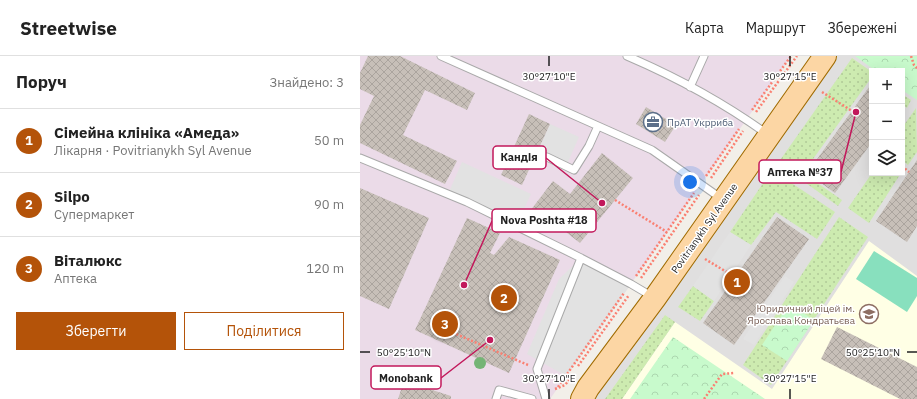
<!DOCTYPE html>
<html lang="uk">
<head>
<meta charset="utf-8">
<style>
	:root { --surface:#fff; --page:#f6f6f6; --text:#222; --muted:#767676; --line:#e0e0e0; --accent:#b45309 }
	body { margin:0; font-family:"IBM Plex Sans",sans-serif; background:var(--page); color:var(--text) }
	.controls { position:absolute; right:12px; top:12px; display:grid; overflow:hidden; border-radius:0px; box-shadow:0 4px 16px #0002 }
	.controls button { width:36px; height:36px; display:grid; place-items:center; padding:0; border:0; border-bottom:1px solid var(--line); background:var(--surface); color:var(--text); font:20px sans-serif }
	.you { position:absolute; left:330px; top:126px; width:14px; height:14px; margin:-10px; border:3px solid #fff; border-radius:50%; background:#1a73e8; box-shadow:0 0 0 6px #1a73e833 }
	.badge { display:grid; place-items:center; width:26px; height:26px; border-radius:50%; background:var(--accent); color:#fff; font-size:13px; font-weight:700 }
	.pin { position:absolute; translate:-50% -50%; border:2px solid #fff; box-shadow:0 1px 4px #0006 }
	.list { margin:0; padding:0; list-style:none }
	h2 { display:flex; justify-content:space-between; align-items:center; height:52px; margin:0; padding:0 16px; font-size:17px }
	h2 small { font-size:13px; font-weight:400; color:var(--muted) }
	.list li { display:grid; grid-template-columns:26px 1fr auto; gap:12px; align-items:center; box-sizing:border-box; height:64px; padding:0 16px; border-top:1px solid var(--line) }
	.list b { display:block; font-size:15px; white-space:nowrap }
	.list p { margin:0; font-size:13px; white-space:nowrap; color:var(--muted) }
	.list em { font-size:13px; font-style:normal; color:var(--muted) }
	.actions { display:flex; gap:8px; padding:12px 16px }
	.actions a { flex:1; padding:9px 0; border:1px solid var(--accent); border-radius:0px; text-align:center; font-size:14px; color:var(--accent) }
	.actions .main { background:var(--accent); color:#fff }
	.icon { flex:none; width:22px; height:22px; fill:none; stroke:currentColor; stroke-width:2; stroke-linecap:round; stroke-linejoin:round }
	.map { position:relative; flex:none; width:557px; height:343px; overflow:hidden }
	header { display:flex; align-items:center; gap:24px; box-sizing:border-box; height:56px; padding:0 20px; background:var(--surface); border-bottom:1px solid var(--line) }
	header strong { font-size:19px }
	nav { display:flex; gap:22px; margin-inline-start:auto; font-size:14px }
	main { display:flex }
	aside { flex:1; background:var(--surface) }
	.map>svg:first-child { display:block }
	.residential { fill:#e0dfdf; fill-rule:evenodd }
	.industrial { fill:#ebdbe8 }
	.education { fill:#ffffe5 }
	.grass { fill:url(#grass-dots) }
	.park { fill:url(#park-crowns) }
	.pitch { fill:#88e0be }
	.parking { fill:#e2e2e2 }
	.building { fill:url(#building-cross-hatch) }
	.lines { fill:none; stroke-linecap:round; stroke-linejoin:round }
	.lane-casing { stroke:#a9a9a9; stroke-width:9 }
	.primary-casing { stroke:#a06b00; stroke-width:24 }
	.path { stroke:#fa8072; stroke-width:2.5; stroke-dasharray:2 2; stroke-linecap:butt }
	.lane { stroke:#fff; stroke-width:7 }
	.primary { stroke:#fcd6a4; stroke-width:22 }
	.tree { fill:#74b475 }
	.ticks { fill:none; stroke:#222; stroke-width:1.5 }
	.labels { text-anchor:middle; stroke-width:3; stroke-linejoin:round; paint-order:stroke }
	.service-label { font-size:10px; fill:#4e5e75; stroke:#fff; text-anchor:start }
	.street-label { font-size:10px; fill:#222; stroke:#fff }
	.education-label { font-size:10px; fill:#785e54; stroke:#fff; text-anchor:end }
	.ticks-label { font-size:10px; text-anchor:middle; fill:#222; stroke:#fff; stroke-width:3; stroke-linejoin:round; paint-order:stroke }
	.leader { fill:none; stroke:#c2185b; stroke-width:1.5 }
	.callout-dot { fill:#c2185b; stroke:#fff; stroke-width:1.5 }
	.callout { fill:#fff; stroke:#c2185b; stroke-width:1.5 }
	.callout-label { font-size:11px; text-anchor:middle; font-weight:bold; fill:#222 }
</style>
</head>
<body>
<header>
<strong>Streetwise</strong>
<nav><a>Карта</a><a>Маршрут</a><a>Збережені</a></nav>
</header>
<main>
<aside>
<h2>Поруч<small>Знайдено: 3</small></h2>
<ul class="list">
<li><span class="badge">1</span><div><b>Сімейна клініка «Амеда»</b><p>Лікарня · Povitrianykh Syl Avenue</p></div><em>50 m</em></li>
<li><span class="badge">2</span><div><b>Silpo</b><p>Супермаркет</p></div><em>90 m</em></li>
<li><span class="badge">3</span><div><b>Віталюкс</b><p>Аптека</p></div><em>120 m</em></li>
</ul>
<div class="actions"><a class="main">Зберегти</a><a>Поділитися</a></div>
</aside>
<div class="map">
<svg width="557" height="343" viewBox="0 0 557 343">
	<defs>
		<pattern id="grass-dots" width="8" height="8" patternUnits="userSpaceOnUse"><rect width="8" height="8" fill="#cdebb0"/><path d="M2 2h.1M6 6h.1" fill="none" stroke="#b0c997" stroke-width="1.8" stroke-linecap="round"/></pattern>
		<pattern id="park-crowns" width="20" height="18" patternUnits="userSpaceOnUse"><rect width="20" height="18" fill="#c8facc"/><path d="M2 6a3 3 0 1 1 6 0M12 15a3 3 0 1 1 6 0" fill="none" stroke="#acd6af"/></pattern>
		<pattern id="building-cross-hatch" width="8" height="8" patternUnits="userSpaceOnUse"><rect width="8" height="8" fill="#c7bfb8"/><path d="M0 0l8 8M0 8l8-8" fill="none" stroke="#aba49e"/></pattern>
	</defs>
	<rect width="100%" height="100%" fill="#f2efe9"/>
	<path class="residential" d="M463,0H557V343H225ZM512,15H542V117H512Z"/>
	<path class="industrial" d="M0,0H431L190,343H0Z"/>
	<path class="education" d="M509,185L557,220V343H262L315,266L412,333Z"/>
	<path class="grass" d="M492,2L512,16V27L509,25L443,117L482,144L478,150L418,107Z
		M542,38L551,44L547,52L542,48Z
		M556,52L557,96L548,109L542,104V72Z
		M412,114L475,156L457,183L416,156L391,189L370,176Z
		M512,117H541L509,167L488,152Z
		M479,161L508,181L411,329L383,309Z
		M333,230L354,245L340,265L318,251Z
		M305,259L315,266L262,343H245Z"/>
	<path class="park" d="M495,0H557V44L542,34V15H516Z
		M429,248L454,264L427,305L402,289Z
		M313,281L405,343H270Z"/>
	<path class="pitch" d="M514,195L557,222V240L547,256L496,223Z"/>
	<path class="parking" d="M190,68L219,81L204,115L175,101Z
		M102,106L171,138L156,170L88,138Z
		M370,176L391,189L354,245L333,230Z
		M221,202L271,228L206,320L167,298L199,223Z
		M425,220L434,226L394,289L383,283Z"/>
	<path class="building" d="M8,0H40L115,37L107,54L65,34L43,79L97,105L85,128L0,87V69L14,40L0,33V17Z
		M512,27V86L475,137L447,117Z
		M286,51L316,69L305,86L276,68Z
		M169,58L190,68L162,129L141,119Z
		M242,97L273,122L220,187L188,162L185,166L170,155L193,125L210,138Z
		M557,104V170L547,186L516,165Z
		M0,132L69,162L29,253L0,240Z
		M417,161L449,183L374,289L343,267Z
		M107,162L140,177L130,197L134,199L149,181L200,204L149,317L55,274Z
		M477,271L557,311V343H540L461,303Z
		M44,325L91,340V343H38Z"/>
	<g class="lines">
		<g class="lane-casing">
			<path id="lane" d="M81,0L292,94L362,143
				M267,0C316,21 364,47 407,78
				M330,31L344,0
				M187,101L214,114L229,90L238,70
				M0,102L107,146L221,202
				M136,343L139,334L172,343
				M186,343L177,313L221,202L271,228L293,241"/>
		</g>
		<g class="primary-casing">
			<path id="primary" d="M222,343L228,332L295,242L465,0"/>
		</g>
		<path class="path" d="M551,0L554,9L557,12
			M462,36L492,55
			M392,54L431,0
			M396,56L437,0
			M542,110L549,116
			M346,120L379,73
			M351,122L383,75
			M255,144L307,176
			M345,203L375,221
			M276,220L334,137
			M281,222L339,139
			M89,275L168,309
			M218,310L269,239
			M198,331L264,237
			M195,333L205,329L209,324
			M344,343L362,318L374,317"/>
		<use href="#lane" class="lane"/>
		<use href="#primary" class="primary"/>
	</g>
	<circle class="tree" cx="120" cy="307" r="6"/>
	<path class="ticks" d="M189,0V10M430,0V10M0,296H10M547,296H557M189,333V343M430,333V343"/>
	<defs>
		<g id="office-ring" transform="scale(1)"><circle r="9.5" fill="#fff" stroke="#5c6f8a" stroke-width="1.5"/><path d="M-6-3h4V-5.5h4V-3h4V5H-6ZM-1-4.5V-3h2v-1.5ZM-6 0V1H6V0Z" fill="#5c6f8a"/></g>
		<g id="school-ring" transform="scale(1)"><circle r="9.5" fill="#fff" stroke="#8d6e63" stroke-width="1.5"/><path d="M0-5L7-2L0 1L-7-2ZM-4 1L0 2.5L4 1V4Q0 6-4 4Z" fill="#8d6e63"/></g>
	</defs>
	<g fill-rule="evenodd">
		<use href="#office-ring" x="293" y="66"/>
		<use href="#school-ring" x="509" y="258"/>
	</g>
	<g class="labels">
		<g class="service-label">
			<text x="307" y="70">ПрАТ Укрриба</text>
		</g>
		<g class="street-label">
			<text transform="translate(344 172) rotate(-55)" y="4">Povitrianykh Syl Avenue</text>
		</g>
		<g class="education-label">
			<text x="495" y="256">Юридичний ліцей ім.<tspan x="495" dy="12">Ярослава Кондратьєва</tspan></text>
		</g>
	</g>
	<g class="ticks-label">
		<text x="189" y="24">30°27'10"E</text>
		<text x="430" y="24">30°27'15"E</text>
		<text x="44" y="300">50°25'10"N</text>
		<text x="513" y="300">50°25'10"N</text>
		<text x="189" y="326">30°27'10"E</text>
		<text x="430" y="326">30°27'15"E</text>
	</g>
	<path class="leader" d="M242 147L186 102M496 56L481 116M104 229L132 165M130 284L81 322"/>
	<g class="callout-dot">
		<circle cx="242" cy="147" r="4"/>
		<circle cx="496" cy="56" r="4"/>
		<circle cx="104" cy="229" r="4"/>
		<circle cx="130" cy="284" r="4"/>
	</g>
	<g class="callout">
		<rect x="133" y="90" width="53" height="23" rx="4"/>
		<rect x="399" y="104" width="82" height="23" rx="4"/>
		<rect x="132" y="153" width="104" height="23" rx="4"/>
		<rect x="11" y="310" width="70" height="23" rx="4"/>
	</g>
	<g class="callout-label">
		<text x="159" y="105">Кандія</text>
		<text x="440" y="120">Аптека №37</text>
		<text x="184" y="168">Nova Poshta #18</text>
		<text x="46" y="326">Monobank</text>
	</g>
</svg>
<div class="controls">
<button>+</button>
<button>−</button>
<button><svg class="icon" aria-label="layers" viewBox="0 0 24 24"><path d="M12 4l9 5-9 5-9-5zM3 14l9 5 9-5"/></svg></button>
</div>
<div class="you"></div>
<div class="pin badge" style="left:377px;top:226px">1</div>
<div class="pin badge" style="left:144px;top:242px">2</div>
<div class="pin badge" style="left:85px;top:268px">3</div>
</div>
</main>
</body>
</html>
